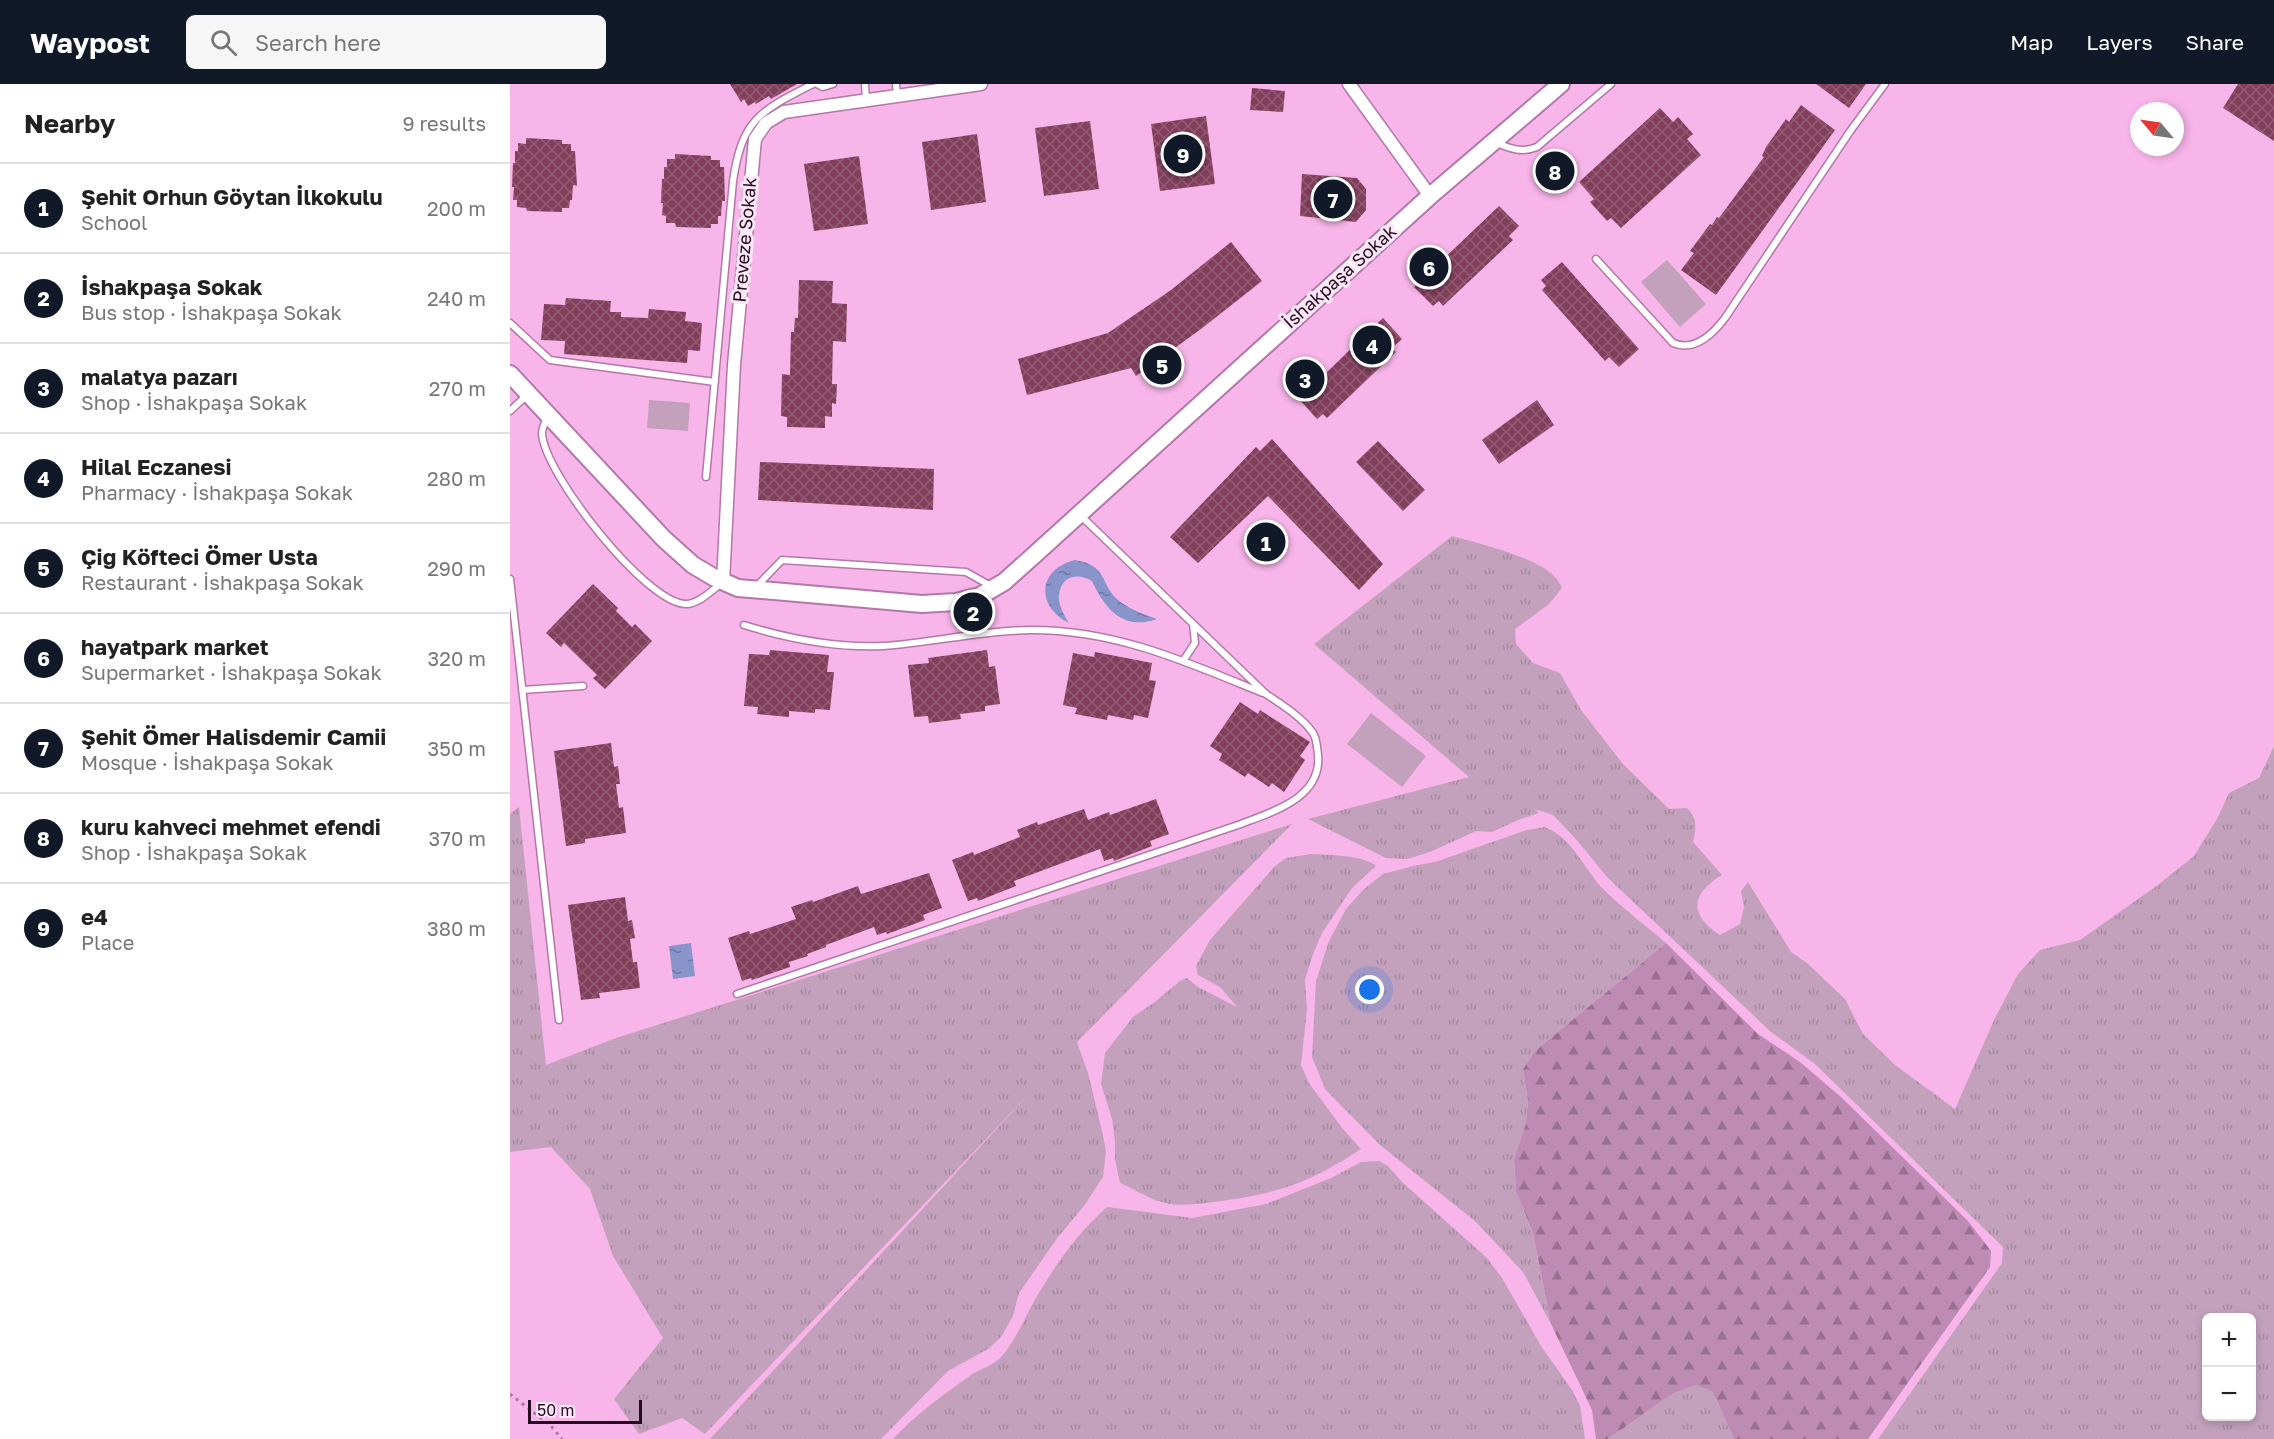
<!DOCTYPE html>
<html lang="en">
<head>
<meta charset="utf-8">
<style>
	:root { --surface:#fff; --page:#f6f6f6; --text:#222; --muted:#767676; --line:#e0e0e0; --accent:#111827 }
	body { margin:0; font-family:"Golos Text",sans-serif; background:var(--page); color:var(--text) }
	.controls { position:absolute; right:18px; bottom:18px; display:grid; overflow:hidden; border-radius:9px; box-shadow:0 3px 9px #0003 }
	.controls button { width:54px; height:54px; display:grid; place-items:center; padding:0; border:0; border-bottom:2px solid var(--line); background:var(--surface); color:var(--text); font:30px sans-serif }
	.compass { position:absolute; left:1620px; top:18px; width:54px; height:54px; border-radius:50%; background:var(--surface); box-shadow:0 3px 9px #0003; rotate:299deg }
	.scale { position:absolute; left:18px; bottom:15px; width:114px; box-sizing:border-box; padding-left:6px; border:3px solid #250d21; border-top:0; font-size:16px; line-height:21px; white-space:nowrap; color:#250d21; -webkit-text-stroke:4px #fce7f7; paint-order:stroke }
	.you { position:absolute; left:860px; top:906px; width:21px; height:21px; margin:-15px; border:4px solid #fff; border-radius:50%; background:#1a73e8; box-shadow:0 0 0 9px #1a73e833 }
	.badge { display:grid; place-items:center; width:39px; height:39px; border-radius:50%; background:var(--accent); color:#fff; font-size:20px; font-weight:700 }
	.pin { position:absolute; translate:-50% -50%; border:3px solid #fff; box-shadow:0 2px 6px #0006 }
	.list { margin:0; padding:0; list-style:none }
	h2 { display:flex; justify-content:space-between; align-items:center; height:78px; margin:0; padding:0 24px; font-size:26px }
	h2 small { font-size:20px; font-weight:400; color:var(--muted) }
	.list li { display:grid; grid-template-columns:39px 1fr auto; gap:18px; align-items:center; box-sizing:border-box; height:90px; padding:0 24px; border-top:2px solid var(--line) }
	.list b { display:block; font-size:22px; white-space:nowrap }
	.list p { margin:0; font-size:20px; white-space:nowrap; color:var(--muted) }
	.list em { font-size:20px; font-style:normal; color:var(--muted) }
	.icon { flex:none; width:33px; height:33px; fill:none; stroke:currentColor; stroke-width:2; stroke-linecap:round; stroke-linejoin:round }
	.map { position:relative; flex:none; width:1764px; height:1355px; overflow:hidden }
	header { display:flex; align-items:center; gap:36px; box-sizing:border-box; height:84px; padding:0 30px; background:var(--accent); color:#fff }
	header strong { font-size:28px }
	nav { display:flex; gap:33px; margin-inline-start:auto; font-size:21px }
	.search { width:420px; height:54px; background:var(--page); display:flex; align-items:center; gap:15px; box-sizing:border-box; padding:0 21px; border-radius:9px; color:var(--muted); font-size:22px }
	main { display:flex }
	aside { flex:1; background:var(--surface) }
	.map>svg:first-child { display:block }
	.grass { fill:url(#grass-tufts); fill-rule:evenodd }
	.forest { fill:url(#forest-firs) }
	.park { fill:#c3a1bc }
	.water { fill:url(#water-ripples) }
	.building { fill:url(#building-cross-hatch) }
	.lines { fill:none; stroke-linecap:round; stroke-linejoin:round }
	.lane-casing { stroke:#b477a8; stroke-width:9 }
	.street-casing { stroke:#b477a8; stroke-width:15 }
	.secondary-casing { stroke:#b477a8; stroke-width:20 }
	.path { stroke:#ab78a1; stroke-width:3; stroke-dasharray:3 4.5; stroke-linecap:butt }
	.lane { stroke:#fff; stroke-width:6 }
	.street { stroke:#fff; stroke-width:12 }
	.secondary { stroke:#fff; stroke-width:16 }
	.labels { text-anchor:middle; stroke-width:6; stroke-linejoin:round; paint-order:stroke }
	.street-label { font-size:18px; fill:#250d21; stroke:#fce7f7 }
</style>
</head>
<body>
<header>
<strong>Waypost</strong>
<div class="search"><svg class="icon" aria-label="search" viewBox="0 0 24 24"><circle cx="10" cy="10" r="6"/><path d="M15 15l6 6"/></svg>Search here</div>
<nav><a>Map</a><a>Layers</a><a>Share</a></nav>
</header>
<main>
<aside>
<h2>Nearby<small>9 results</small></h2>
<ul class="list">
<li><span class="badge">1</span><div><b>Şehit Orhun Göytan İlkokulu</b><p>School</p></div><em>200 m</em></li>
<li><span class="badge">2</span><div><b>İshakpaşa Sokak</b><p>Bus stop · İshakpaşa Sokak</p></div><em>240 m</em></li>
<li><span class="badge">3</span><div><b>malatya pazarı</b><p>Shop · İshakpaşa Sokak</p></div><em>270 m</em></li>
<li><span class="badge">4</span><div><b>Hilal Eczanesi</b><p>Pharmacy · İshakpaşa Sokak</p></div><em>280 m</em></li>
<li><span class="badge">5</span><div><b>Çiğ Köfteci Ömer Usta</b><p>Restaurant · İshakpaşa Sokak</p></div><em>290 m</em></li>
<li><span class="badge">6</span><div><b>hayatpark market</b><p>Supermarket · İshakpaşa Sokak</p></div><em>320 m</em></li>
<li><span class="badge">7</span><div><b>Şehit Ömer Halisdemir Camii</b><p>Mosque · İshakpaşa Sokak</p></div><em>350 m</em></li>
<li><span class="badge">8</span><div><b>kuru kahveci mehmet efendi</b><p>Shop · İshakpaşa Sokak</p></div><em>370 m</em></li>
<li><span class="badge">9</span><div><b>e4</b><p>Place</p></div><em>380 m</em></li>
</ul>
</aside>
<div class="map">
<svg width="1764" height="1355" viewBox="0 0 1764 1355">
	<defs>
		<pattern id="grass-tufts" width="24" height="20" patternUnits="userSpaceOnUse" patternTransform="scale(1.5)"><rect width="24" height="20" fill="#c3a1bc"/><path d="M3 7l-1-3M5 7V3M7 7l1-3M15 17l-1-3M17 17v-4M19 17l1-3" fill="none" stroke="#a789a1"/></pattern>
		<pattern id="forest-firs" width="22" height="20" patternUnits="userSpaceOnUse" patternTransform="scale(1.5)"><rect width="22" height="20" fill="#bd8bb3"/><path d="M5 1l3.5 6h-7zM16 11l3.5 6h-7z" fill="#997091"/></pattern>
		<pattern id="water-ripples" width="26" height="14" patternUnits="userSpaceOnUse" patternTransform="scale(1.5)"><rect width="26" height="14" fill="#8894ca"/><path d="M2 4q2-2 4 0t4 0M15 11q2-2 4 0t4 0" fill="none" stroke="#6f77a4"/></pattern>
		<pattern id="building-cross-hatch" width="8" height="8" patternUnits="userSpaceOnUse" patternTransform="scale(1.5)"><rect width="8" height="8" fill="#833e5c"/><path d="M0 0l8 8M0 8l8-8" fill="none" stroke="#925c74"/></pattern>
	</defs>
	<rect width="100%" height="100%" fill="#f7b5e9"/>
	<path class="grass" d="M942,452C968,459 1025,473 1044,492C1047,495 1050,500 1052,504L1039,520L1005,545L1006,560L1023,579L1050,589L1071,626L1113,680L1159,725L1177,724C1188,734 1186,745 1183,758L1212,791C1181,810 1178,830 1210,851L1230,840L1234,823L1231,807L1238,798L1281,868L1297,879L1335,915L1353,950L1385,981L1445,1025L1485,934L1508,890L1530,866L1570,856L1648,801L1684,772L1707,735L1719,709L1749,694L1764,662V1355H1368L1492,1179L1493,1163L1305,980L1261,948L1098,794L1065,754L1043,731L1025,725L1029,729L1008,736L982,748L966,747L920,768L897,775L876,774L798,735L959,693L804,560ZM1696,1234H1742V1332H1696Z
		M9,723L36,981L106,954L782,740L567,958L578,989L593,1051L596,1068L593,1093L574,1122L548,1153L509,1209L503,1232L491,1253L478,1265L438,1287L371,1355H200L518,1011L195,1350L172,1334L129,1350L104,1315L153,1254L103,1172L80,1105L41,1063L0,1068V730Z
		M1035,743C1064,755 1074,786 1095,807C1114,825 1136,842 1156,859L1025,967L1013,985L1018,1017L1016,1039L1004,1075L1006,1107L1023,1149L1041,1240L1013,1188L965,1137L870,1061L815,1005L802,973L806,897L819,857L836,825L854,805L873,790L903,782L925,778L1017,746Z
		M801,770C818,771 854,771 866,782L842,804L812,849L802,873L795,896L797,925L791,981L799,999L832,1044L851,1065C801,1098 770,1109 711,1117C695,1119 676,1122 660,1120C642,1117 626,1106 610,1099L605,1076V1057L602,1035L591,1000L595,969L623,933L646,917L670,897L677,894L688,903L727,923L710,903L688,891L686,882L700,856L765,782L776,774Z
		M869,1077L878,1082L892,1098L977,1174L992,1194L1031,1262L1062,1306L1070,1322L1075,1355H383C406,1330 433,1311 461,1291C470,1285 484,1281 492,1272C506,1255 514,1236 524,1217C544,1183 567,1149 597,1123L682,1134L756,1120L821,1094L851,1078Z
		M1186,1301L1203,1308L1224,1355H1098L1162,1310Z"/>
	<path class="forest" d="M1156,859L1248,950L1290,978L1332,1014L1458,1137L1481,1167L1480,1183L1358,1355H1224L1203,1308L1186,1301L1162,1310L1098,1355H1086L1082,1326L1041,1240L1023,1149L1006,1107L1004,1075L1016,1039L1018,1017L1013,985L1025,967Z"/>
	<path class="park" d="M1157,176L1196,220L1170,243L1131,198Z
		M139,316L180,319L178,347L137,344Z
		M861,629L916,672L892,703L837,660Z"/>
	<path class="water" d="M565,476C599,482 589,499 608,516C619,525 633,530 647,535C613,547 595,525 582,497C567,488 551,492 549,511C548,521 554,531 559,539C525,522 528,485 565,476Z
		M181,859L185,892L163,895L159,862Z"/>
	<path class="building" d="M220,0H287L261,15L259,12L246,20L245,18L238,22L234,15L231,18Z
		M1306,0H1356L1339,24Z
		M1728,0H1764V57L1713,24Z
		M742,4L775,7L773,28L740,26Z
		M1291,21L1325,46L1206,211L1171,186L1184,169L1180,167L1200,140L1202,141L1207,133L1209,134L1254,73L1252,72L1256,63L1276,35L1279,38Z
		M1150,24L1163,38L1168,33L1183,50L1177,55L1191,71L1111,144L1101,134L1097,137L1080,118L1084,115L1069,98Z
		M696,32L705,100L650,107L641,40Z
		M580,37L589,105L534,112L525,44Z
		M467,50L476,118L421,126L412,58Z
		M16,54L52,56V60H61V67H65L67,102L63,101L62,116H60L59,124H52V128L17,127L16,124L7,123V116H3L4,103H2L3,79H5V67H8V59L16,60Z
		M165,70L201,72V76H210V83H214L215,117H212L211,132H208V140H201V144L166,143L165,139H156V132L152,131L153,119H151L152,95H154V83H157V75H165Z
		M349,72L358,140L304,147L294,80Z
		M792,90L847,94L856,105V126L846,138L790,132Z
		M989,122L1009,142L999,152L1003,156L933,222L929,217L923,222L904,203Z
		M721,158L752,197L691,245L626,292L621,284L517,311L508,275L598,249L661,206Z
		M1052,178L1129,265L1109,283L1099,273L1095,277L1032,206L1036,202L1031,196Z
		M289,196L323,197L322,219L337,220L336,258L323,257L322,300H327L326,320L322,319V333L315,332V344L277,343V333L271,332L272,290L280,291L281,248H284L285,234H288Z
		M56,214L101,217L100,228H111V233L138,234L139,225L176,228L175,237L192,239L190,267L178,266L177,279L54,270L55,257L31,256L34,220L55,221Z
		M873,234L892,255L882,264L886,268L817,334L813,330L807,335L789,315Z
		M1027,316L1044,341L989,380L972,356Z
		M762,355L873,480L849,506L758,412L688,479L660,453L746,363L750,367Z
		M868,357L915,406L893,427L846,378Z
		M250,378L424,385L423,426L248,416Z
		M83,500L108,524L106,527L122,543L125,540L142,557L95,605L83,594L87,591L54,559L51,563L36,549Z
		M260,566L319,571L317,588H324L320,626L305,625V629L279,627V633L247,630L248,623L234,622L239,570L259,571Z
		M477,566L479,583L485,582L490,620L475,622V627L450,630L451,635L419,639L418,632L404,633L398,581L419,579L418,574Z
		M585,568L642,579L639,596L646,597L638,634L624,631L623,636L598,631L597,636L565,630L567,624L553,621L563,569L584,573Z
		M730,618L748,630L750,626L800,658L790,672L795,676L774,708L762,699L759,703L738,689L735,693L709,676L712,670L700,662Z
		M101,659L104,683L108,682L110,700H106L109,724L113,723L116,749L75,755V759L56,762L44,667Z
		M646,715L659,750L640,757L642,762L604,777L603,774L594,777L590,765L504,797L506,802L468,817L467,814L458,817L442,776L463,768L464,771L510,753L507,746L527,738L528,741L574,725L578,736L599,728L600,731Z
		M419,789L432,824L413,831L415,836L377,850L376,848L367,851L364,843L316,861V863L297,870L298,872L279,878L280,883L242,896L241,894L232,897L218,854L239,847L240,850L286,835L281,823L302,816L303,818L348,802L351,810Z
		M115,813L118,837L122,836L125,854L120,855L123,878H127L130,904L89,909L90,914L71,916L58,821Z"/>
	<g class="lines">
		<g class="lane-casing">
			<path id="lane" d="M307,0L313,3L323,0
				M355,0L356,17
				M386,0L387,12
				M987,59C1001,65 1012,69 1027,63L1101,0
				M1086,175L1163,259C1184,268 1203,250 1215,234L1341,46L1375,0
				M0,239L40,276L205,298
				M0,327L17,311
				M37,332C36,337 32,344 32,349C33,388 136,520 176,520C189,520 202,506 212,499
				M196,393L223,97C232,35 250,27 303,0
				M0,495L49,936
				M246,503L272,476L456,488L481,502
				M234,541C279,555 325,564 373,562C422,559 472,546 522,546C606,546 677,578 753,609
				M673,577L685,559L683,540
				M12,606L73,602
				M227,910L731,740C762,728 812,714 808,671C807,664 807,655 803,649C792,633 772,621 756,610L570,431"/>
		</g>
		<g class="street-casing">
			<path id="street" d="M839,0L920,112
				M213,498L224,281L245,55L256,39L274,28L471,0"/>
		</g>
		<g class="secondary-casing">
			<path id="secondary" d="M0,290L154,455L183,481L205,494L228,504L412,520L446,518L470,512L494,498L522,473L920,112L1051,0"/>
		</g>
		<path class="path" d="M0,1310L41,1342L52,1355"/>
		<use href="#lane" class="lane"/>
		<use href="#street" class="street"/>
		<use href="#secondary" class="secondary"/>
	</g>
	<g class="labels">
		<g class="street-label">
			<text transform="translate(235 156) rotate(-85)" y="6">Preveze Sokak</text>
			<text transform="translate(830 193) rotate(-42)" y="6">İshakpaşa Sokak</text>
		</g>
	</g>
</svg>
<div class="controls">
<button>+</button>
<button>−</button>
</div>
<svg class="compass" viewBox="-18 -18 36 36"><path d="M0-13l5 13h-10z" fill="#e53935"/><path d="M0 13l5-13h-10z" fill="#767676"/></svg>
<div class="scale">50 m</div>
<div class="you"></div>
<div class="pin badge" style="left:756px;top:458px">1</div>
<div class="pin badge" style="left:463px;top:528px">2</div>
<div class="pin badge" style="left:795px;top:295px">3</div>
<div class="pin badge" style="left:862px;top:261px">4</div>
<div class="pin badge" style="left:652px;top:281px">5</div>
<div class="pin badge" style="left:919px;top:183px">6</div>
<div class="pin badge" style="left:823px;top:115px">7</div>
<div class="pin badge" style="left:1045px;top:87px">8</div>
<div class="pin badge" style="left:673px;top:70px">9</div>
</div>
</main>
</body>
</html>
